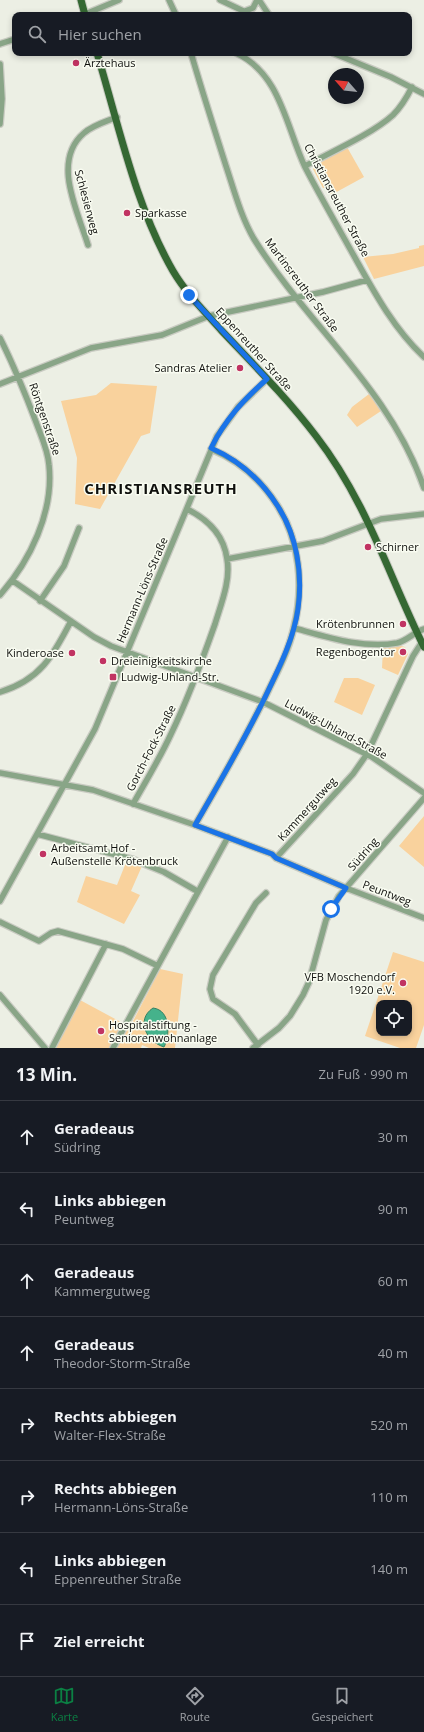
<!DOCTYPE html>
<html lang="de">
<head>
<meta charset="utf-8">
<style>
	:root { --surface:#171b24; --page:#20242c; --text:#f1f3f6; --muted:#9ea1a6; --line:#363941; --accent:#0b8043 }
	body { margin:0; font-family:"Open Sans",sans-serif; background:var(--page); color:var(--text) }
	.controls { position:absolute; right:12px; bottom:12px; display:grid; overflow:hidden; border-radius:8px; box-shadow:0 2px 6px #0003 }
	.controls button { width:36px; height:36px; display:grid; place-items:center; padding:0; border:0; border-bottom:1px solid var(--line); background:var(--surface); color:var(--text); font:20px sans-serif }
	.compass { position:absolute; left:328px; top:68px; width:36px; height:36px; border-radius:50%; background:var(--surface); box-shadow:0 2px 6px #0003; rotate:298deg }
	.stop { position:absolute; width:12px; height:12px; margin:-9px; border:3px solid #1a73e8; border-radius:50%; background:#fff }
	.stop.end { background:#1a73e8; border-color:#fff; box-shadow:0 1px 4px #0008 }
	.list { margin:0; padding:0; list-style:none }
	h2 { display:flex; justify-content:space-between; align-items:center; height:52px; margin:0; padding:0 16px; font-size:17px }
	h2 small { font-size:13px; font-weight:400; color:var(--muted) }
	.list li { display:grid; grid-template-columns:26px 1fr auto; gap:12px; align-items:center; box-sizing:border-box; height:72px; padding:0 16px; border-top:1px solid var(--line) }
	.list b { display:block; font-size:15px; white-space:nowrap }
	.list p { margin:0; font-size:13px; white-space:nowrap; color:var(--muted) }
	.list em { font-size:13px; font-style:normal; color:var(--muted) }
	.icon { flex:none; width:22px; height:22px; fill:none; stroke:currentColor; stroke-width:2; stroke-linecap:round; stroke-linejoin:round }
	.map { position:relative; flex:none; width:424px; height:1048px; overflow:hidden }
	.search { position:absolute; background:var(--surface); box-shadow:0 2px 6px #0003; left:12px; right:12px; top:12px; height:44px; display:flex; align-items:center; gap:10px; box-sizing:border-box; padding:0 14px; border-radius:8px; color:var(--muted); font-size:15px }
	.sheet { height:628px; background:var(--surface) }
	nav { display:flex; justify-content:space-around; align-items:center; box-sizing:border-box; height:56px; border-top:1px solid var(--line); background:var(--surface); font-size:11px; color:var(--muted) }
	nav a { display:grid; justify-items:center; gap:2px }
	nav .on { color:var(--accent) }
	.map>svg:first-child { display:block }
	.green { fill:#f9d29d; fill-rule:evenodd }
	.water { fill:#45b28b; stroke:#358165 }
	.lines { fill:none; stroke-linecap:round; stroke-linejoin:round }
	.minor-casing { stroke:#c9cbc2; stroke-width:8 }
	.major-casing { stroke:#c9cbc2; stroke-width:9 }
	.minor { stroke:#89a587; stroke-width:5.5 }
	.major { stroke:#356833; stroke-width:7 }
	.route { stroke:#1a73e8; stroke-width:5 }
	.poi-dot { fill:#c13362; stroke:#f9fcf1; stroke-width:1.5 }
	.labels { text-anchor:middle; stroke-width:3; stroke-linejoin:round; paint-order:stroke }
	.poi-label { font-size:11px; fill:#0f100d; stroke:#f9fcf1; text-anchor:start }
	.street-label { font-size:11px; fill:#0f100d; stroke:#f9fcf1 }
	.district-label { font-size:15px; font-weight:bold; letter-spacing:1px; fill:#0f100d; stroke:#f9fcf1 }
</style>
</head>
<body>
<div class="map">
<svg width="424" height="1048" viewBox="0 0 424 1048">
	<rect width="100%" height="100%" fill="#ecefe4"/>
	<path class="green" d="M347,147L364,177L331,195L327,187L323,188L313,169L315,166Z
		M424,245V266L374,279L363,257L393,254L419,248V246Z
		M111,383L157,386L150,433L141,436L100,509L75,504L77,458L61,401L96,395Z
		M369,394L381,411L357,427L347,415L352,407Z
		M401,646L405,647L408,654L398,675L382,668L383,648Z
		M344,678H358L375,685L362,715L334,702Z
		M424,816V867L399,846Z
		M127,860L142,866L131,891L140,895L124,924L77,902L86,876L117,885Z
		M393,952L424,962V1025L416,1048H400L365,1036ZM379,1003H409V1033H379Z
		M160,969L183,974L175,1048H149L142,1045L141,1048H56L80,1000L130,1027Z"/>
	<path class="water" d="M153,1008C171,1010 170,1036 164,1047C147,1042 135,1020 153,1008Z"/>
	<g class="lines">
		<g class="minor-casing">
			<path id="minor" d="M169,0L176,15
				M220,0L252,15
				M259,0L269,15
				M245,11L253,8L257,0
				M83,15L119,0
				M0,44L15,39
				M191,53C202,91 214,128 226,166C234,190 241,217 254,239C308,326 390,389 424,488
				M236,53C281,74 286,127 305,167C319,194 334,220 349,247C371,286 391,326 424,357
				M333,53L391,77L424,94
				M0,64L2,99L0,124
				M305,166C331,152 372,134 393,115C401,107 407,97 412,87
				M88,245C78,212 51,161 84,133C93,125 105,122 117,117
				M0,338C14,366 25,393 36,422C41,436 48,450 49,465C54,512 30,561 0,595
				M0,384L91,348L162,335L209,316L323,292L367,280
				M227,559L323,541L381,519L424,514
				M13,581L94,637L111,646L263,702L372,757L424,793
				M40,601L64,566L79,528
				M294,628C327,637 363,649 397,643C407,641 414,632 424,629
				M0,692C40,680 53,656 71,621
				M0,773L93,790L195,825L272,854L276,858L346,888L424,918
				M133,804C146,781 160,758 171,734C188,699 202,661 215,624C221,604 231,580 227,559C224,535 207,519 187,509
				M195,825C221,780 247,736 269,689C279,669 289,649 294,627C304,587 300,540 277,505C261,480 238,460 211,449
				M37,834L132,859L164,872L197,891
				M276,858L353,774L367,754L413,656L422,642
				M0,901L95,729L217,436L238,407L267,379
				M0,922L39,941L51,933L58,931L123,949L156,965
				M0,995L45,1048
				M258,1045L235,1014L213,999L210,989L213,975L256,903L266,893
				M52,1048L106,944
				M113,1048L228,837
				M253,1048L279,1028L290,1016L303,995L309,982L326,920L339,896L424,798"/>
		</g>
		<g class="major-casing">
			<path id="major" d="M81,0L85,15
				M97,53C119,126 135,205 173,271C186,293 204,311 221,330C253,364 287,398 316,436C367,502 388,574 424,647"/>
		</g>
		<use href="#minor" class="minor"/>
		<use href="#major" class="major"/>
	</g>
	<g class="lines">
		<path class="route" d="M189,295L267,379C243,400 225,420 211,448C238,460 261,480 277,505C297,535 303,574 298,609C294,637 281,664 269,689C247,736 221,780 195,825L272,854L276,858L346,888L331,909"/>
	</g>
	<g class="poi-dot">
		<circle cx="76" cy="63" r="4"/>
		<circle cx="127" cy="213" r="4"/>
		<circle cx="240" cy="368" r="4"/>
		<circle cx="368" cy="547" r="4"/>
		<circle cx="403" cy="624" r="4"/>
		<circle cx="403" cy="652" r="4"/>
		<circle cx="72" cy="653" r="4"/>
		<circle cx="103" cy="661" r="4"/>
		<rect x="109" y="673" width="8" height="8" rx="2"/>
		<circle cx="43" cy="854" r="4"/>
		<circle cx="403" cy="983" r="4"/>
		<circle cx="101" cy="1031" r="4"/>
	</g>
	<g class="labels">
		<g class="poi-label">
			<text x="84" y="67">Ärztehaus</text>
			<text x="135" y="217">Sparkasse</text>
			<text x="232" y="372" text-anchor="end">Sandras Atelier</text>
			<text x="376" y="551">Schirner</text>
			<text x="395" y="628" text-anchor="end">Krötenbrunnen</text>
			<text x="395" y="656" text-anchor="end">Regenbogentor</text>
			<text x="64" y="657" text-anchor="end">Kinderoase</text>
			<text x="111" y="665">Dreieinigkeitskirche</text>
			<text x="121" y="681">Ludwig-Uhland-Str.</text>
			<text x="51" y="852">Arbeitsamt Hof -<tspan x="51" dy="13">Außenstelle Krötenbruck</tspan></text>
			<text x="395" y="981" text-anchor="end">VFB Moschendorf<tspan x="395" dy="13">1920 e.V.</tspan></text>
			<text x="109" y="1029">Hospitalstiftung -<tspan x="109" dy="13">Seniorenwohnanlage</tspan></text>
		</g>
		<g class="street-label">
			<text transform="translate(337 200) rotate(62)" y="4">Christiansreuther Straße</text>
			<text transform="translate(87 202) rotate(75)" y="4">Schlesierweg</text>
			<text transform="translate(302 285) rotate(53)" y="4">Martinsreuther Straße</text>
			<text transform="translate(254 349) rotate(48)" y="4">Eppenreuther Straße</text>
			<text transform="translate(45 419) rotate(71)" y="4">Röntgenstraße</text>
			<text transform="translate(142 590) rotate(-67)" y="4">Hermann-Löns-Straße</text>
			<text transform="translate(336 729) rotate(28)" y="4">Ludwig-Uhland-Straße</text>
			<text transform="translate(151 748) rotate(-63)" y="4">Gorch-Fock-Straße</text>
			<text transform="translate(307 809) rotate(-48)" y="4">Kammergutweg</text>
			<text transform="translate(363 854) rotate(-49)" y="4">Südring</text>
			<text transform="translate(387 893) rotate(21)" y="4">Peuntweg</text>
		</g>
		<g class="district-label">
			<text x="161" y="494">CHRISTIANSREUTH</text>
		</g>
	</g>
</svg>
<div class="controls">
<button><svg class="icon" aria-label="locate" viewBox="0 0 24 24"><circle cx="12" cy="12" r="6"/><path d="M12 2v4M12 18v4M2 12h4M18 12h4"/></svg></button>
</div>
<svg class="compass" viewBox="-18 -18 36 36"><path d="M0-13l5 13h-10z" fill="#e53935"/><path d="M0 13l5-13h-10z" fill="#9ea1a6"/></svg>
<div class="stop" style="left:331px;top:909px"></div>
<div class="stop end" style="left:189px;top:295px"></div>
<div class="search"><svg class="icon" aria-label="search" viewBox="0 0 24 24"><circle cx="10" cy="10" r="6"/><path d="M15 15l6 6"/></svg>Hier suchen</div>
</div>
<section class="sheet">
<h2>13 Min.<small>Zu Fuß · 990 m</small></h2>
<ul class="list">
<li><svg class="icon" aria-label="ahead" viewBox="0 0 24 24"><path d="M12 20V5M6 11l6-6 6 6"/></svg><div><b>Geradeaus</b><p>Südring</p></div><em>30 m</em></li>
<li><svg class="icon" aria-label="left" viewBox="0 0 24 24"><path d="M17 20v-9H6M10 6l-5 5 5 5"/></svg><div><b>Links abbiegen</b><p>Peuntweg</p></div><em>90 m</em></li>
<li><svg class="icon" aria-label="ahead" viewBox="0 0 24 24"><path d="M12 20V5M6 11l6-6 6 6"/></svg><div><b>Geradeaus</b><p>Kammergutweg</p></div><em>60 m</em></li>
<li><svg class="icon" aria-label="ahead" viewBox="0 0 24 24"><path d="M12 20V5M6 11l6-6 6 6"/></svg><div><b>Geradeaus</b><p>Theodor-Storm-Straße</p></div><em>40 m</em></li>
<li><svg class="icon" aria-label="right" viewBox="0 0 24 24"><path d="M7 20v-9h11M14 6l5 5-5 5"/></svg><div><b>Rechts abbiegen</b><p>Walter-Flex-Straße</p></div><em>520 m</em></li>
<li><svg class="icon" aria-label="right" viewBox="0 0 24 24"><path d="M7 20v-9h11M14 6l5 5-5 5"/></svg><div><b>Rechts abbiegen</b><p>Hermann-Löns-Straße</p></div><em>110 m</em></li>
<li><svg class="icon" aria-label="left" viewBox="0 0 24 24"><path d="M17 20v-9H6M10 6l-5 5 5 5"/></svg><div><b>Links abbiegen</b><p>Eppenreuther Straße</p></div><em>140 m</em></li>
<li><svg class="icon" aria-label="arrive" viewBox="0 0 24 24"><path d="M6 21V4h12l-3 4 3 4H6"/></svg><div><b>Ziel erreicht</b></div></li>
</ul>
</section>
<nav>
<a class="on"><svg class="icon" aria-label="map" viewBox="0 0 24 24"><path d="M3 6l6-2 6 2 6-2v14l-6 2-6-2-6 2zM9 4v14M15 6v14"/></svg>Karte</a>
<a><svg class="icon" aria-label="directions" viewBox="0 0 24 24"><path d="M12 3l9 9-9 9-9-9zM9 14v-3h6M13 9l2 2-2 2"/></svg>Route</a>
<a><svg class="icon" aria-label="saved" viewBox="0 0 24 24"><path d="M7 4h10v16l-5-4-5 4z"/></svg>Gespeichert</a>
</nav>
</body>
</html>
